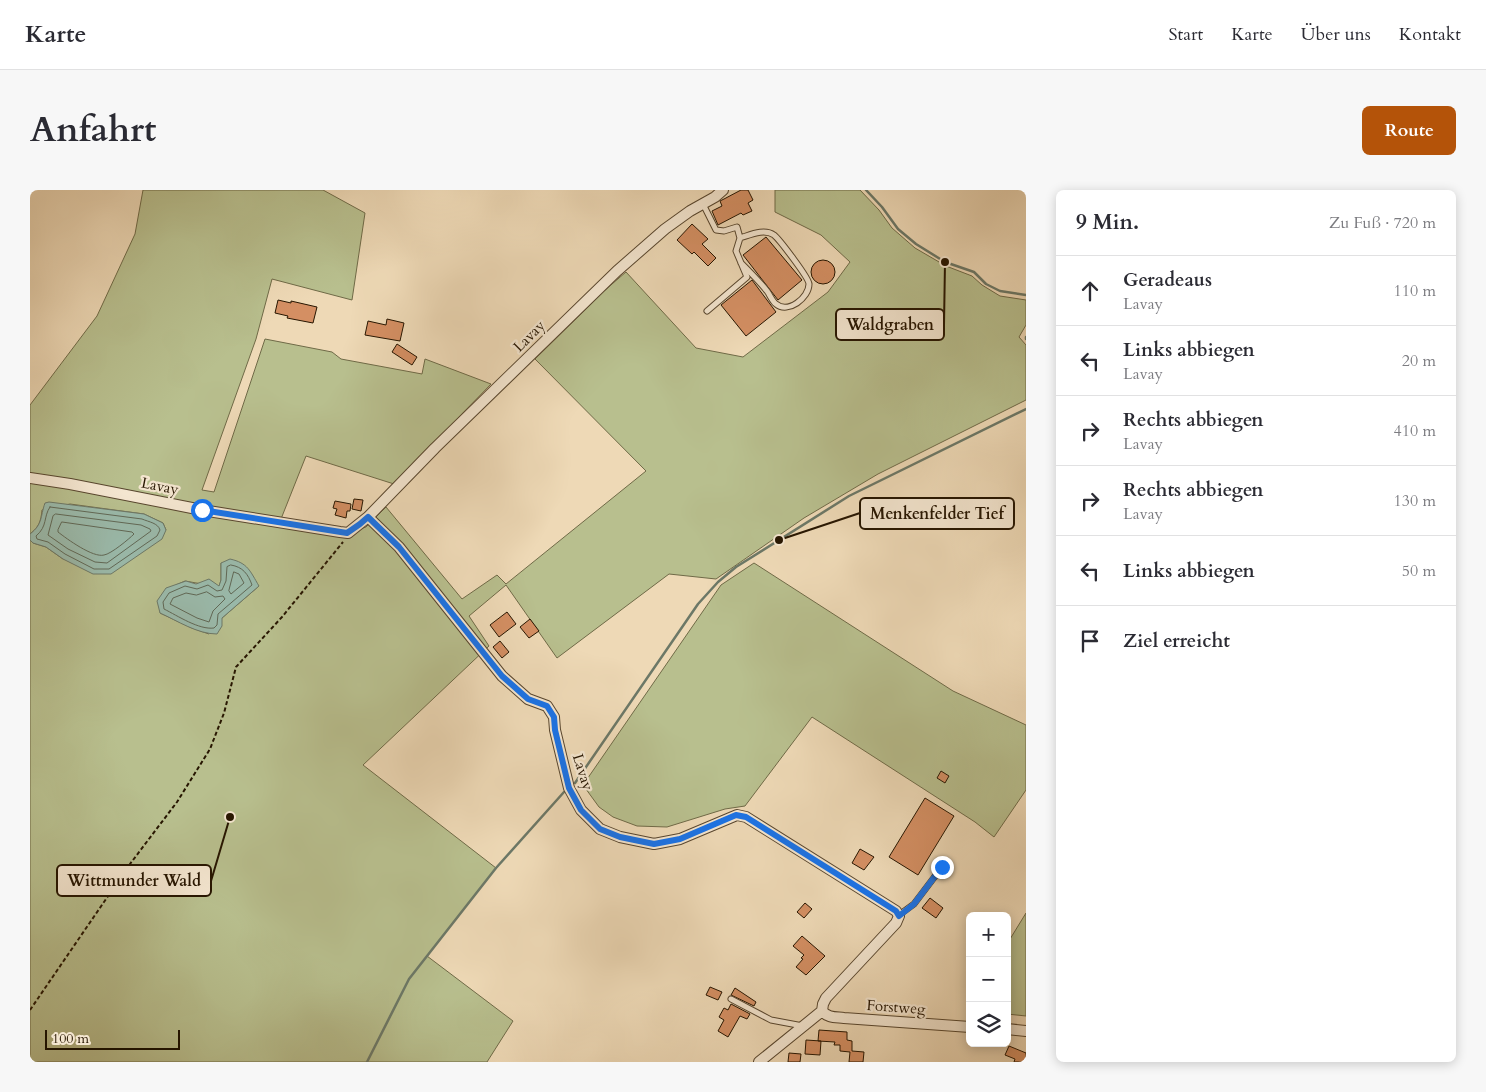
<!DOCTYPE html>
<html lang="de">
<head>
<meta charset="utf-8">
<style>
	:root { --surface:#fff; --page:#f7f7f7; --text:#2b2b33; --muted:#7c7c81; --line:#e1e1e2; --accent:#b45309 }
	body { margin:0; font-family:Cardo,serif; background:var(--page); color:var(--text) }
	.controls { position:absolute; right:15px; bottom:15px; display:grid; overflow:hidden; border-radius:8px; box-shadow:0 2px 12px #0003 }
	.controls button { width:45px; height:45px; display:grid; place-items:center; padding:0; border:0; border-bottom:1px solid var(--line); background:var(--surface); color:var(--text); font:25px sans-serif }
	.scale { position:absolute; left:15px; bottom:12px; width:135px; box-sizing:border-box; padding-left:5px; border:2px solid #261500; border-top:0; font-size:14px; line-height:18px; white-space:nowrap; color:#261500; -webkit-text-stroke:4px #f4e6d0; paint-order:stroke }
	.stop { position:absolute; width:15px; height:15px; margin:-11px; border:4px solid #1a73e8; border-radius:50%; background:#fff }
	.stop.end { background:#1a73e8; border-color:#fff; box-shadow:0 1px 5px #0008 }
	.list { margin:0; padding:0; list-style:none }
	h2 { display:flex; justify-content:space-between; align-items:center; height:65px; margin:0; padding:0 20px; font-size:21px }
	h2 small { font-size:16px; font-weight:400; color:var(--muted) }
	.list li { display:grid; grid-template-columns:32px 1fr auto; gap:15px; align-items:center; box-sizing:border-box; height:70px; padding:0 20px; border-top:1px solid var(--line) }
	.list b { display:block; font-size:19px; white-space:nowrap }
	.list p { margin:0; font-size:16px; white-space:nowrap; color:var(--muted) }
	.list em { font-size:16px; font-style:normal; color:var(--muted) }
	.icon { flex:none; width:28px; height:28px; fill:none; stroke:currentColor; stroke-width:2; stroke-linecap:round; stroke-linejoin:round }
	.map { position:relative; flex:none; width:996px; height:872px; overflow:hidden; border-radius:8px }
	header { display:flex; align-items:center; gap:30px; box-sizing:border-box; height:70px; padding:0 25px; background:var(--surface); border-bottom:1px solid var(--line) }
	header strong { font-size:24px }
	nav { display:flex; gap:28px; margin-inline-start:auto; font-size:18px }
	.intro { display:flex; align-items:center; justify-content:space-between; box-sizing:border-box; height:120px; padding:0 30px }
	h1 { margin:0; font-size:35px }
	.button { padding:12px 22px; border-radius:8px; background:var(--accent); color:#fff; font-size:18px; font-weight:700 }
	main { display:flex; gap:30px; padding:0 30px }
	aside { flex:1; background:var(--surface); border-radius:8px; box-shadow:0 2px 12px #0003 }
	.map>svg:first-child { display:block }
	.green { fill:#b8bf8e; stroke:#6f6a47; fill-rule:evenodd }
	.water { fill:#9abaab; stroke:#6c7867 }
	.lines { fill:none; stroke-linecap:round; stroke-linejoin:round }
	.shore { stroke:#606856; stroke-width:1 }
	.stream { stroke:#6c7867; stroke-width:2.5 }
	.building { fill:#d48f63; stroke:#261500 }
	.service-casing { stroke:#58462e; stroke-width:7 }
	.minor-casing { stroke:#58462e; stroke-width:12 }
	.path { stroke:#261500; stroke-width:2; stroke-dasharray:4 2.5; stroke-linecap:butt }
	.service { stroke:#f4e6d0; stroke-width:5 }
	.minor { stroke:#f4e6d0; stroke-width:10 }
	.route { stroke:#1a73e8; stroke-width:6 }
	.labels { text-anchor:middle; stroke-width:4.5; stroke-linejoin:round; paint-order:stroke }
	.street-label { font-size:15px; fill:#261500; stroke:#f4e6d0 }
	.leader { fill:none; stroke:#261500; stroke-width:2 }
	.callout-dot { fill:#261500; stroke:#f4e6d0; stroke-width:2 }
	.callout { fill:#f4e6d0; stroke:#261500; stroke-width:2 }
	.callout-label { font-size:16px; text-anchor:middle; font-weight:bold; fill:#261500 }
</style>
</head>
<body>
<header>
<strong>Karte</strong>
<nav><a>Start</a><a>Karte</a><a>Über uns</a><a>Kontakt</a></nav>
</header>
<div class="intro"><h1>Anfahrt</h1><a class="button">Route</a></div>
<main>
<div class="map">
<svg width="996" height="872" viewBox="0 0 996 872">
	<rect width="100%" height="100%" fill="#eed9b6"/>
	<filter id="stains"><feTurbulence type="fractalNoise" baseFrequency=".004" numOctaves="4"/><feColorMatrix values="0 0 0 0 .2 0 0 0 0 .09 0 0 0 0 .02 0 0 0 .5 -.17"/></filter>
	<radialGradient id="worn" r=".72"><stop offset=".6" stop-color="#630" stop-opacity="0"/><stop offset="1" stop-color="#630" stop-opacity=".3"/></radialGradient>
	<path class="green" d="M113,0H293L335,23L322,110L242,89L226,149L172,300L184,302L235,149L302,162L311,169L392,184L395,169L461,194L364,294L276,266L251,329L318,343L336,337L356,317L432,409L467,385L476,394L616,281L505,169L575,100L596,82L666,158L713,167L798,102L820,72L791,45L745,22V0H830L849,20L862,38L885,58L916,76L942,86L952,95L970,106L996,110V135L989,147L996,155V210L848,284L774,328L686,389L639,384L527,468L476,395L439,426L459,456L333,575L466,678L397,766L483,831L457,872H0V349L3,353L16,357L33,369L136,340L133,333L114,324L40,314L12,320C11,331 9,337 0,344V215L67,126L105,44ZM191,373L229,396L192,428L179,444L162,438L130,423L146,395L155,391L189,397L191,390Z
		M724,373L923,501L996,535V600L964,647L945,632L782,527L715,616L695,619L637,637L607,636L583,627L569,617L553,595L691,395Z
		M996,723V826L977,824V754Z"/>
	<path class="water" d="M19,312L114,324L133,333L136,340L132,349L81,384H63L33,369L16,357L3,353L0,350V344C13,334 10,327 15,313Z
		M200,369C218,373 220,381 229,396L192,428V436L187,444C167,444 148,431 130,423L127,411L136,398L156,391L166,394L179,389L189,396L191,390V373Z"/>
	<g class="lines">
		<path class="shore" d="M20,317L112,329C119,332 128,333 130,340L127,346L79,379H64L35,364L18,352L7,349L6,346C18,336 13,327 20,317Z
			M26,324L111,335L120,339L121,341L77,373L65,372L38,359L18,345L23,326Z
			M32,332L102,342L104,344C99,349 81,364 74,365C63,368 37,349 28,342V340Z
			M201,375C213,377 218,384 222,395L188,424L187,435L184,438C169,440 148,426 134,419L133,412L139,403L155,396L167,399L178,395L187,401L192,400L196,391L197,377Z
			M204,382L209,384L214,393L201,404L199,401Z
			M177,402L185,407L193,406L195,409L183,421L179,432L167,428L140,414L143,408L156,403L166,405Z"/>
		<path class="stream" d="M836,0L852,17L868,39L886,54L915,72L944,82L956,94L970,101L996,105
			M996,147V149
			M545,593L668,414L688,392L706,377L819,306L996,219
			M337,872L379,789L466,678L534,602"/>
	</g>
	<path class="building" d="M711,0H718L723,10L718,13L722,21L713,25L711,23L688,35L682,21L692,16L690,11L694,9Z
		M662,34L678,49L672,54L686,68L678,76L664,62L662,64L647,50Z
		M736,47L772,90L748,110L713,65Z
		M781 82a12 12 0 1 1 24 0a12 12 0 1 1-24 0Z
		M722,90L746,122L716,146L691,115Z
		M248,110L261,113V111L287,117L283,133L257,128L258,126L245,123Z
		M357,129L374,133L370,151L335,145L338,131L356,135Z
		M367,154L387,167L382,175L362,162Z
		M324,309L333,310L331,321L322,319Z
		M305,311L321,314L320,321H317L316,328L305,325L307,319L303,318Z
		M477,422L486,434L469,447L460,435Z
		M500,429L509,441L499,448L490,437Z
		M470,451L479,462L472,468L463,457Z
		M911,581L919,586L915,593L907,588Z
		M895,608L924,626L888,685L859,667Z
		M830,659L844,667L834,680L822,673Z
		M900,708L913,718L906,728L892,718Z
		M775,713L782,719L774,728L767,722Z
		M772,746L795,766L776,785L766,777L773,769L771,768L774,765L763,756Z
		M680,797L692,802L688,810L676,805Z
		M705,798L726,812L724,816L701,805Z
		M701,814L720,824L717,829L710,826L698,847L688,841L694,830L689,827L694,818L698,820Z
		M789,840L817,842V850L822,851V861L834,862L833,872H819L820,862L810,861V855H804L805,852L788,851Z
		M776,850L791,851L790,865L775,864Z
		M979,856L996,863V872H984L985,869L975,865Z
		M759,863L771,864L770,872H758Z"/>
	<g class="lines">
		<g class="service-casing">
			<path id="service" d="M673,14L686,40L694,41L707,37L710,48L706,61L717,87L677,121
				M710,48C720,45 734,38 744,45C749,49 779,88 779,94C779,108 758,124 746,114C742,111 740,105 737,101C729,91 720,82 711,73
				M869,725L884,714L912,677
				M701,809L741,830L773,836"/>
		</g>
		<g class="minor-casing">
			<path id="minor" d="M693,0L685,7L660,21L635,39L587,81L405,258L338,327L369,357L472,486L498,509L517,516L524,527L525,540L539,598L551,620L570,639L590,647L624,654L650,649L707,625L716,627L866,721L869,726L866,733L796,808L793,814L792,821C798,828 805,827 814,828L940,837
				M0,288L40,294L172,320L310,342L318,343L338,327
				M977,839L996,841
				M729,872L792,821"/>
		</g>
		<path class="path" d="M0,820L100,674L147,612L180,559L194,523L206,477L252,427L313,352"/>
		<use href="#service" class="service"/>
		<use href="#minor" class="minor"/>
	</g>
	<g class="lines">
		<path class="route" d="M172,320L317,343L330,334L338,327L369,357L472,486L498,509L517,516L524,527L525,540L539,598L551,620L570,639L590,647L624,654L650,649L706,625L716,627L866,721L869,726L884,714L912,677"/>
	</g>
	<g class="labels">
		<g class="street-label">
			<text transform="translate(499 146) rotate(-45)" y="5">Lavay</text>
			<text transform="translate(130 296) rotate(11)" y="5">Lavay</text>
			<text transform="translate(553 582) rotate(72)" y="5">Lavay</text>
			<text transform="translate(866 817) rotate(4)" y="5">Forstweg</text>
		</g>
	</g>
	<path class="leader" d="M915 72L914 135M749 350L830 323M200 627L181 691"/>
	<g class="callout-dot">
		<circle cx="915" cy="72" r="5"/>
		<circle cx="749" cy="350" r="5"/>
		<circle cx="200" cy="627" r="5"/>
	</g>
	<g class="callout">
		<rect x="806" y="119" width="108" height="31" rx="5"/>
		<rect x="830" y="308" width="154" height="31" rx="5"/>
		<rect x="27" y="675" width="154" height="31" rx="5"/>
	</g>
	<g class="callout-label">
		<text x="860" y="140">Waldgraben</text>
		<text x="907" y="329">Menkenfelder Tief</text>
		<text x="104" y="696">Wittmunder Wald</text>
	</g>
	<rect width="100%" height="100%" filter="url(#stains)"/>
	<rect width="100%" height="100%" fill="url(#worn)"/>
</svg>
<div class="controls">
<button>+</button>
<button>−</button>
<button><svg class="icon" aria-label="layers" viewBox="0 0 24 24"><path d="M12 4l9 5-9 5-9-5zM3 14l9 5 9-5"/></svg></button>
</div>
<div class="scale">100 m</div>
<div class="stop" style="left:172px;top:320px"></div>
<div class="stop end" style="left:912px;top:677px"></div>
</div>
<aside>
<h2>9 Min.<small>Zu Fuß · 720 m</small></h2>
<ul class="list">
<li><svg class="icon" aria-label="ahead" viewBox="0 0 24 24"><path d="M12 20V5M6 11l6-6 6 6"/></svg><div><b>Geradeaus</b><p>Lavay</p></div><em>110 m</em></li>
<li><svg class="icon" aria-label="left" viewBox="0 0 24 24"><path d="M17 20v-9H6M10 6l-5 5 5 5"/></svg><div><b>Links abbiegen</b><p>Lavay</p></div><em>20 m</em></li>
<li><svg class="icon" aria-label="right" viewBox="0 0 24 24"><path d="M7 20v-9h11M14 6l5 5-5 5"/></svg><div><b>Rechts abbiegen</b><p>Lavay</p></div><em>410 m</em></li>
<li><svg class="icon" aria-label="right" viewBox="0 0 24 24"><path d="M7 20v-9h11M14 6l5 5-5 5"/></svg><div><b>Rechts abbiegen</b><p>Lavay</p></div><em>130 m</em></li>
<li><svg class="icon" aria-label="left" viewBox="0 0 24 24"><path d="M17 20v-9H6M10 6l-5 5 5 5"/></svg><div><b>Links abbiegen</b></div><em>50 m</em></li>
<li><svg class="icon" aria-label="arrive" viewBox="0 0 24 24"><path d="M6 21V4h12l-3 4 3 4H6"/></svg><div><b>Ziel erreicht</b></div></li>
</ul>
</aside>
</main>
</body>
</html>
